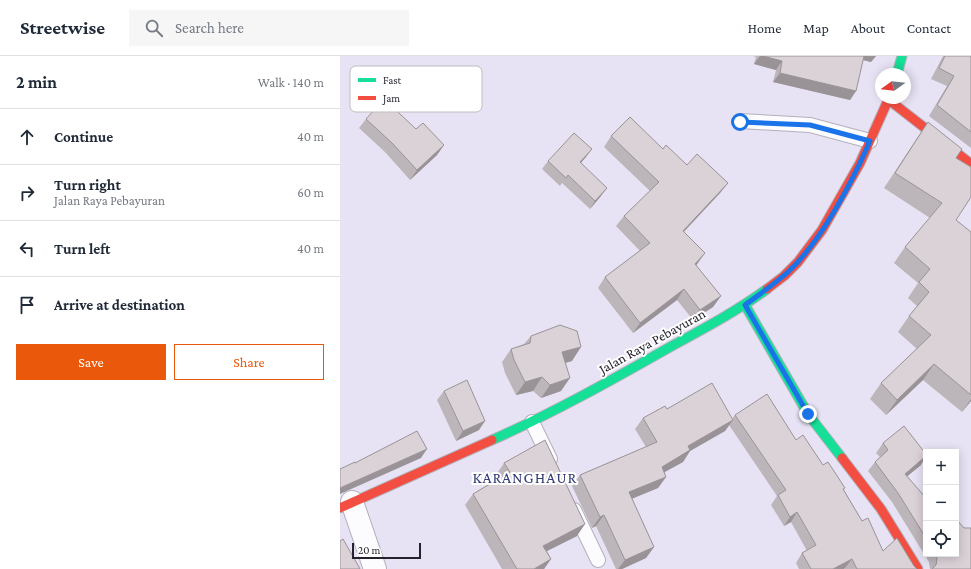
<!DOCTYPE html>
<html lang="en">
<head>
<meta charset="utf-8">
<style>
	:root { --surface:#fff; --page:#f6f6f7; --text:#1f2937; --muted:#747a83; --line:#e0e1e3; --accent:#ea580c }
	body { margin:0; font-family:"Crimson Pro",serif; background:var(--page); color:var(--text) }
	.controls { position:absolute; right:12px; bottom:12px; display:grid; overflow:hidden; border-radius:0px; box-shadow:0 2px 10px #0003 }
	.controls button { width:36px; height:36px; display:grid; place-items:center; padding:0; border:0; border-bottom:1px solid var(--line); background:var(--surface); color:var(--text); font:20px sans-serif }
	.compass { position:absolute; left:535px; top:12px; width:36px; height:36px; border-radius:50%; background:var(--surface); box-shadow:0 2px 10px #0003; rotate:255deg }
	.scale { position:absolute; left:12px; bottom:10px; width:69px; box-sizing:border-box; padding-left:4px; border:2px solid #25222d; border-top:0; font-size:11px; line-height:14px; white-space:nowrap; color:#25222d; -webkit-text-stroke:3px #fff; paint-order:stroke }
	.stop { position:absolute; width:12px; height:12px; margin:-9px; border:3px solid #1a73e8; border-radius:50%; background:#fff }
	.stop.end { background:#1a73e8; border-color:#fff; box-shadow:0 1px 4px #0008 }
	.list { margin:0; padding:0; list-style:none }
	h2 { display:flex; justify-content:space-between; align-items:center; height:52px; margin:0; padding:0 16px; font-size:17px }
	h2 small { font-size:13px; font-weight:400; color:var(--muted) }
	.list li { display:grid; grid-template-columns:26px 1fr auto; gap:12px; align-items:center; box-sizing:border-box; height:56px; padding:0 16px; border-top:1px solid var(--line) }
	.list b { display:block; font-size:15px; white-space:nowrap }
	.list p { margin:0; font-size:13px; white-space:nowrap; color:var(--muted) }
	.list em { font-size:13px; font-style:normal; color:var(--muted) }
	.actions { display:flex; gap:8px; padding:12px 16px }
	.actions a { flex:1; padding:9px 0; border:1px solid var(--accent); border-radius:0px; text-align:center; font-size:14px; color:var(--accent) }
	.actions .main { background:var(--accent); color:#fff }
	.icon { flex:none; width:22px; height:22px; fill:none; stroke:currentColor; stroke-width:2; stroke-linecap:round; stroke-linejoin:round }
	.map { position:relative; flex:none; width:631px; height:513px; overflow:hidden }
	header { display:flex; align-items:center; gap:24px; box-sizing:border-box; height:56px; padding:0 20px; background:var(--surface); border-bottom:1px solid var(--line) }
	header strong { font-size:19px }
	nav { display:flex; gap:22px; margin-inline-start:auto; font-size:14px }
	.search { width:280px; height:36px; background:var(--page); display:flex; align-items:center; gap:10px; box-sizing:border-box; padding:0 14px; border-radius:0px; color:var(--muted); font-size:15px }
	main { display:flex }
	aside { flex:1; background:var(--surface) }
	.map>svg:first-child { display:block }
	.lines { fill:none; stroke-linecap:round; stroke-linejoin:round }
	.lane-casing { stroke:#b4b0bd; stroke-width:16 }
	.street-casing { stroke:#b4b0bd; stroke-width:24 }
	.fast-casing { stroke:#b4b0bd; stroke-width:11 }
	.jam-casing { stroke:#b4b0bd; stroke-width:11 }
	.lane { stroke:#fcfbfd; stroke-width:14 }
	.street { stroke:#fcfbfd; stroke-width:22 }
	.fast { stroke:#16e098; stroke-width:9 }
	.jam { stroke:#f24e42; stroke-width:9 }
	.wall { fill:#bcb5ba }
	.shaded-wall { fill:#999397 }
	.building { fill:#dbd2d8; stroke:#999397 }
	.route { stroke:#1a73e8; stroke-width:5 }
	.labels { text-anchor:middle; stroke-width:4; stroke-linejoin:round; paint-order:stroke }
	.street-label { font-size:14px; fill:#25222d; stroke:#fff }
	.quarter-label { font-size:16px; letter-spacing:1px; fill:#353e79; stroke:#fff }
	.key { fill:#fff; stroke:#bebdc0; stroke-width:1 }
	.key-label { font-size:11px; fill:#25222d }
</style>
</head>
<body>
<header>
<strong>Streetwise</strong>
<div class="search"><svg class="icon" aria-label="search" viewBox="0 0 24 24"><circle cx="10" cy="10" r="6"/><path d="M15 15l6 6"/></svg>Search here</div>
<nav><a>Home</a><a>Map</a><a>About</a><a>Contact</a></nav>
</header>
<main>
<aside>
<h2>2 min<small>Walk · 140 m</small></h2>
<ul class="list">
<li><svg class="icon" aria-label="ahead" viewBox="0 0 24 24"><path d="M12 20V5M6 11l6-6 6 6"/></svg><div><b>Continue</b></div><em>40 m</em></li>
<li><svg class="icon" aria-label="right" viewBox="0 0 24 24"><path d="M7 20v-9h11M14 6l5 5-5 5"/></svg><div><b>Turn right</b><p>Jalan Raya Pebayuran</p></div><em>60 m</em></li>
<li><svg class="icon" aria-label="left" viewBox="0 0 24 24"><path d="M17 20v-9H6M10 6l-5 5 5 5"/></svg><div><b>Turn left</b></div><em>40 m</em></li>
<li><svg class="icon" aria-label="arrive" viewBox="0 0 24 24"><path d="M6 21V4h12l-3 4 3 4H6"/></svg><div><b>Arrive at destination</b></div></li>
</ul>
<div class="actions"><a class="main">Save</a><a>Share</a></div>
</aside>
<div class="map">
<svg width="631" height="513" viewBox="0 0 631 513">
	<rect width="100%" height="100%" fill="#e8e3f4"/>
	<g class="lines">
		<g class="lane-casing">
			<path id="lane" d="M400,65L470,69L530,85
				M192,366L210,403
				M234,454L258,504"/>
		</g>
		<g class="street-casing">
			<path id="street" d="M12,446L35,513"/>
		</g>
		<g class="fast-casing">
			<path id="fast" d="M557,18L562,0
				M405,249L468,358L502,402
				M152,384C213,357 272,324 330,291C363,273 397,255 427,233"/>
		</g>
		<g class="jam-casing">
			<path id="jam" d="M549,44L631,108
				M427,233L444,220L458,206L482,174L520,107L549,42
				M502,402L541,453L578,513
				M0,452L152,384"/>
		</g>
		<use href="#lane" class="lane"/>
		<use href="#street" class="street"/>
		<use href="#fast" class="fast"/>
		<use href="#jam" class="jam"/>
	</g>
	<path class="wall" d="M413,0H536L531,6L523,4L516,35L510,44L433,26L436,14L414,8L416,1Z
		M603,0H631V92L589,60L607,30L591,23Z
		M26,63L76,73L104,89L97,99L70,124L45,96L19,72Z
		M588,66L616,102V164L631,176V345L622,356L583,324L546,359L530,343L541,327L577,293L558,276L569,260L577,250L568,242L578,227L554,207L565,191L590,162L544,132L577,82Z
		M271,80L323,93L347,109L388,127L380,137L344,176L358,207L356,210L381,240L373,251L353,264L337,244L293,277L258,232L265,221L300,195L276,170L284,160L310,135L264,91Z
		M246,101L241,107L261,140L250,153L222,127L220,130L202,113L208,105Z
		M191,280L232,305L226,307L221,335L201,342L193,335L176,339L165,317L162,306L171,293L184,288Z
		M104,335L139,374L116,385L97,344Z
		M327,353L392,363L395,359L456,384L483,409L504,434L522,465L543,495L574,510L577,513H505V512L504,513H459L456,507L462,497L467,495L451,466L444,470L431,449L437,440L389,369L385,375L350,395L343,406L324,416L326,421L318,432L292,443L314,491L306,502L282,513H276L256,470L252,472L232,430L240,419L306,391L295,373L303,362Z
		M543,387L581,409L567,420L586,442V498H616L624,472L631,513H590L589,506L552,446L528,415L535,406L540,401L536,397Z
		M164,407L237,480L207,495L211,503L204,513H162L125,449L133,438L159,422L156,419Z"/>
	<path class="shaded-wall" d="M420,0H423L442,5L436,14L414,8Z
		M521,0H536L531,6L519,3Z
		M440,17L516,35L510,44L433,26Z
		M104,89L97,99L70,124L77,114Z
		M252,93L246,101L234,114L240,106Z
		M388,127L380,137L335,185L343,175Z
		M267,132L261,140L250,153L255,145Z
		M365,197L358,207L347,219L355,208Z
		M344,233L337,244L293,277L300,267Z
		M381,240L373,251L353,264L360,254Z
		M241,291L232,305L213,310L222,296Z
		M594,308L583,324L546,359L557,344Z
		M202,321L193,335L176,339L185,326Z
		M230,322L221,335L201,342L210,329Z
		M631,343V345L622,356Z
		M393,364L385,375L350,395L343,406L314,422L322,411L348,390Z
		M145,365L139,374L116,385L123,375Z
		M87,393L81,402L0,438V432Z
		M586,400L581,409L558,428L565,418Z
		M326,421L318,432L281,447L289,436Z
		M457,456L451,466L444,470L450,461Z
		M264,459L256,470L252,472L260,461Z
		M245,468L237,480L195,501L203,490Z
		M314,491L306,502L282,513H278L285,504Z
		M211,503L204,513H194Z
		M512,503L505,512L504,513H493Z"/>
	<path class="building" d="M423,0H524L516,35L440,17L442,5Z
		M605,0H631V76L597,49L614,20L599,12Z
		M44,43L76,73L83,67L104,89L77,114L52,87L26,63Z
		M290,61L323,93L326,89L347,109L357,98L388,127L343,175L365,197L355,208L381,240L360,254L344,233L300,267L265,221L310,187L284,160L319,126L271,80Z
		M588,66L622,93L616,102L631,111V141L616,164L631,176V339L594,308L557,344L541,327L591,279L569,260L589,236L579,226L590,213L565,191L602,147L555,117Z
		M234,77L252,93L240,106L267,132L255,145L228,119L226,122L208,105Z
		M220,269L237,275L241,291L222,296L230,322L210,329L202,321L185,326L174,304L171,293L190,287L191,280Z
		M127,324L145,365L123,375L104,335Z
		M372,327L393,364L348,390L350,394L322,411L326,421L289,436L314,491L285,504L264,459L260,461L240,419L317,386L303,362L325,350L327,353Z
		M427,338L456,384L463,379L483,409L488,406L505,432L503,433L522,465L528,462L543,495L557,482L574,510L577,513H517L512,503L493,513H471L462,497L476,489L457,456L450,461L438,439L446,434L395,359Z
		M564,370L586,398V400L565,418L586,442V482L558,437L535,406L548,394L543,387Z
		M77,375L87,393L0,432V413L15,406V407Z
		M205,384L245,468L203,490L211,503L194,513H177L133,438L170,416L164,407Z
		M616,463L624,472H631V513H592L596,509L597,503L596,498H616Z
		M3,483L19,511L20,513H0V485Z"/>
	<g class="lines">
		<path class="route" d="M400,66L470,69L530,85C512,126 482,184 449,215C436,227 420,238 405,249L468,358"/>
	</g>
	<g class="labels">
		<g class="street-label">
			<text transform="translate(312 285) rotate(-29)" y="5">Jalan Raya Pebayuran</text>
		</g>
		<g class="quarter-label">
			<text x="185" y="427">KARANGHAUR</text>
		</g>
	</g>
	<rect x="10" y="10" width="132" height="46" rx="6" class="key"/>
	<rect x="18" y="22" width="18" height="4" fill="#16e098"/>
	<rect x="18" y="40" width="18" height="4" fill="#f24e42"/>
	<g class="key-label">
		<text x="43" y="28">Fast</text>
		<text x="43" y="46">Jam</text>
	</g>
</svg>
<div class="controls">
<button>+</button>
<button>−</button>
<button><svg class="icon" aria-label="locate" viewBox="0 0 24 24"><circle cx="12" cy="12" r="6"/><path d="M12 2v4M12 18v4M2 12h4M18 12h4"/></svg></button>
</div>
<svg class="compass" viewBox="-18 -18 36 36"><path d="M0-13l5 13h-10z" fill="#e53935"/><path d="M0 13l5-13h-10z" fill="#747a83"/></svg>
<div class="scale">20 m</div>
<div class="stop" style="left:400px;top:66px"></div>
<div class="stop end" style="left:468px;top:358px"></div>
</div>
</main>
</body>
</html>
